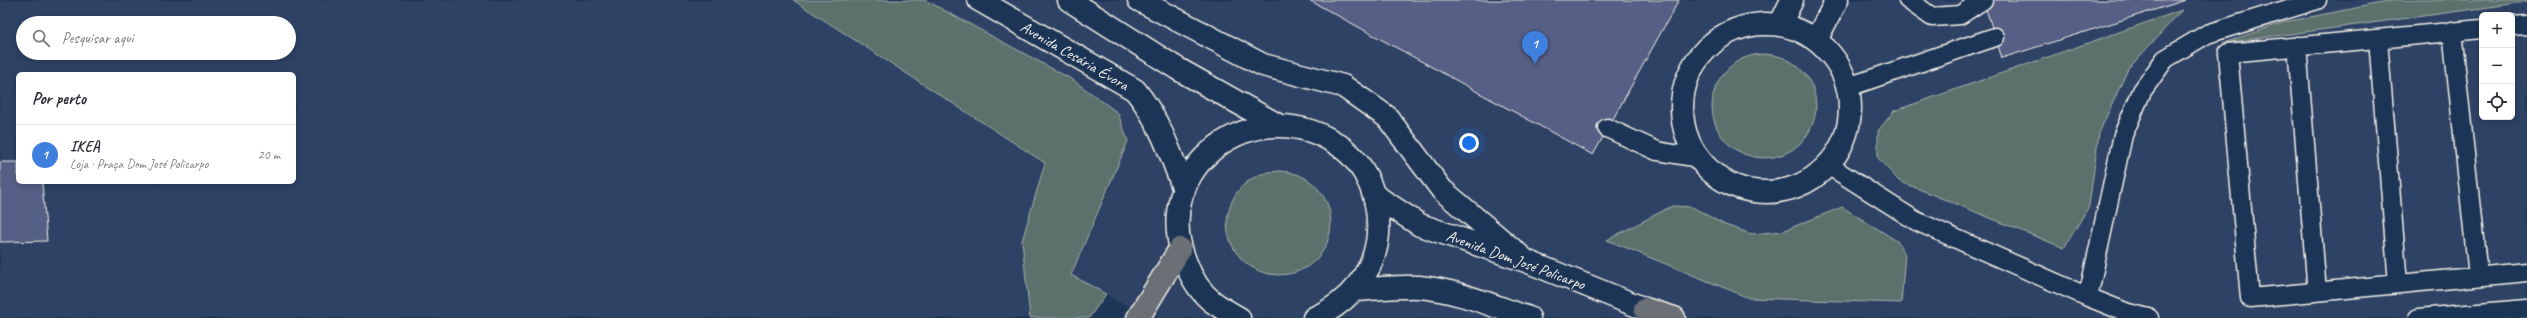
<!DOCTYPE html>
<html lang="pt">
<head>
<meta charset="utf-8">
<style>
	:root { --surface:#fff; --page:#f2f2f3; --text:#2b2b33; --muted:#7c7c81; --line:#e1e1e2; --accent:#ea580c }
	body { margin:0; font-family:Caveat,sans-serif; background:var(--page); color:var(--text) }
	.controls { position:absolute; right:12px; top:12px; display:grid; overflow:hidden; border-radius:6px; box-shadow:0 2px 6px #0003 }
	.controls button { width:36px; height:36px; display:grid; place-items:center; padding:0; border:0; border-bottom:1px solid var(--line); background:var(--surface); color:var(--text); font:20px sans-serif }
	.you { position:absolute; left:1469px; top:143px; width:14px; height:14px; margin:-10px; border:3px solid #fff; border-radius:50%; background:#1a73e8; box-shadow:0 0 0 6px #1a73e833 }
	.badge { display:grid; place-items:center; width:26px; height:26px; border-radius:50%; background:var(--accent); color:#fff; font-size:13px; font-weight:700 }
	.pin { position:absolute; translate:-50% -33px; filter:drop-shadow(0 1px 2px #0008) }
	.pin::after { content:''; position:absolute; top:21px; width:14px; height:12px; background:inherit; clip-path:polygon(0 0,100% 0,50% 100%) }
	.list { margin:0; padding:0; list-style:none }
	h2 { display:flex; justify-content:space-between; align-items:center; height:52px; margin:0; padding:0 16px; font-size:17px }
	h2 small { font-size:13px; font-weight:400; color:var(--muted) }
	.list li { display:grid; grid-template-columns:26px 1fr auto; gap:12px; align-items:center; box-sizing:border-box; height:60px; padding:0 16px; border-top:1px solid var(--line) }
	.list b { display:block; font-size:15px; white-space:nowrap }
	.list p { margin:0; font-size:13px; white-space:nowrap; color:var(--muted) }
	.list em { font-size:13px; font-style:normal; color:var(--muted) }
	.icon { flex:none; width:22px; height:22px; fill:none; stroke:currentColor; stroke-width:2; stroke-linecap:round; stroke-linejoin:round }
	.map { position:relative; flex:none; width:2527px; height:318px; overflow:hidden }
	.search { position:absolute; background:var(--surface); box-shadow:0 2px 6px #0003; left:16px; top:16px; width:280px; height:44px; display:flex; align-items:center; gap:10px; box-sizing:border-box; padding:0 14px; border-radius:22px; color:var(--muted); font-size:15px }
	.panel { position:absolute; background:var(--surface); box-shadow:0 2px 6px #0003; left:16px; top:72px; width:280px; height:112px; border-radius:6px }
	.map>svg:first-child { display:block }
	.built { fill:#2e4265; fill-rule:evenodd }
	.green { fill:#5c716c; stroke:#a8b1aa }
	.building { fill:#575f85; stroke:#f4f1e8 }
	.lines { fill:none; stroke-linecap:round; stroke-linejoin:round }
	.service-casing { stroke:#f4f1e8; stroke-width:21 }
	.minor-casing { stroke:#f4f1e8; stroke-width:25 }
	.tertiary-casing { stroke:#f4f1e8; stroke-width:25 }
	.trunk-casing { stroke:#f4f1e8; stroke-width:25 }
	.service { stroke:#1d3557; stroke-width:18 }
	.minor { stroke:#1d3557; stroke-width:22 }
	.tertiary { stroke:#1d3557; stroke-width:22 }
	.trunk { stroke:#6b6f75; stroke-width:22 }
	.labels { text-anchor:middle; stroke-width:3; stroke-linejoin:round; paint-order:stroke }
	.street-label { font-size:16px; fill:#f4f1e8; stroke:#1d3557 }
</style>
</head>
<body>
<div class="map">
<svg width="2527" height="318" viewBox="0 0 2527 318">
	<rect width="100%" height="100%" fill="#1d3557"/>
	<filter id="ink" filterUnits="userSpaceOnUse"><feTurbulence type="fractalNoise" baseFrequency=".025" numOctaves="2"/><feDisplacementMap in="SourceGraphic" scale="8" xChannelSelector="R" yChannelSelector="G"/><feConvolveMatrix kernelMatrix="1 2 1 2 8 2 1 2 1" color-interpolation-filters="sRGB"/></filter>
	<g filter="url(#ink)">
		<path class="built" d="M0,0H793L1045,164L1022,241L1030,318H0ZM23,23H289V53H23ZM18,74H294V182H18Z
			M925,0H2527V318H1148L1071,275L1128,141L1118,113L1073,80ZM2482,15H2512V117H2482Z"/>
		<path class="green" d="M793,0H925L1073,80L1118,113L1128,141L1071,275L1106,294L1089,318H1030L1022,241L1045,163Z
			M2396,0H2527V2L2223,43L2285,22Z
			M2182,10L2128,69L2099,133L2089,206L2064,248L1899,181L1878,158V131L1894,111Z
			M1712 106a52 52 0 1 1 104 0a52 52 0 1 1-104 0Z
			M1227 223a52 52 0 1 1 104 0a52 52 0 1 1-104 0Z
			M1672,206L1692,207L1725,225L1752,234L1783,231L1842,207L1897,241L1905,254L1901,303L1749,298L1607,240Z"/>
		<path class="building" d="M1309,0H1679L1593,155Z
			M1983,0H2186L2002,58Z
			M0,162H18V182H42L47,241L0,242Z"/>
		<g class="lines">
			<g class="service-casing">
				<path id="service" d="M1908,0L1932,17L1960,15L1983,0
					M2512,26L2527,25
					M2482,29L2228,53L2250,298L2527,272
					M2452,31L2478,276
					M2378,39L2398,284
					M2297,46L2317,292
					M1848,87L1995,37
					M1607,128L1657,151L1698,158
					M1828,165L1916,221L2088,297L2123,135L2142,91L2165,59L2207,34L2317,0
					M2088,297L2128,313L2149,318
					M2418,318L2527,309"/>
			</g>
			<g class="minor-casing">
				<path id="minor" d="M1682 108a84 84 0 1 1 168 0a84 84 0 1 1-168 0Z
					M1780,25L1792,0
					M1816,40L1837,0"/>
			</g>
			<g class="tertiary-casing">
				<path id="tertiary" d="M979,0L1135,90C1159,119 1171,154 1184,190
					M1069,0L1178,69L1276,124
					M1139,0L1263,65L1343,86L1387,117L1442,190L1526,261
					M1374,195L1420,225L1526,261L1645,309L1661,318
					M1355,290C1376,289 1399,286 1419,287C1457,290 1493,306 1529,318
					M1239,318C1230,313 1221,308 1213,302C1200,292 1191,277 1186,263C1146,168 1256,87 1340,146C1368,166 1380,201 1378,234C1375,273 1348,303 1314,318"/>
			</g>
			<g class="trunk-casing">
				<path id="trunk" d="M1645,309L1674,318
					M1138,318L1180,249"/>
			</g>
			<use href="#service" class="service"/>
			<use href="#minor" class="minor"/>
			<use href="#tertiary" class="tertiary"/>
			<use href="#trunk" class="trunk"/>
		</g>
	</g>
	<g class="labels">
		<g class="street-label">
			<text transform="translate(1075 55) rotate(30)" y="6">Avenida Cesária Évora</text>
			<text transform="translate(1516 259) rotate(20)" y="6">Avenida Dom José Policarpo</text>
		</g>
	</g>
</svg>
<div class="controls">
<button>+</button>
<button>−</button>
<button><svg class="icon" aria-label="locate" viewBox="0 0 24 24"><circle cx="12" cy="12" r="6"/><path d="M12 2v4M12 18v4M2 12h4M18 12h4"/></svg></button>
</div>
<div class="you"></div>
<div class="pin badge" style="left:1535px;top:64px;background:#3f7fe0">1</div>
<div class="search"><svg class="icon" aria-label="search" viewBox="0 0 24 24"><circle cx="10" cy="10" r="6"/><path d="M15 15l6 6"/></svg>Pesquisar aqui</div>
<section class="panel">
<h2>Por perto<small></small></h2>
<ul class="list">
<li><span class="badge" style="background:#3f7fe0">1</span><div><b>IKEA</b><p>Loja · Praça Dom José Policarpo</p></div><em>20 m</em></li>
</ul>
</section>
</div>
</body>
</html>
